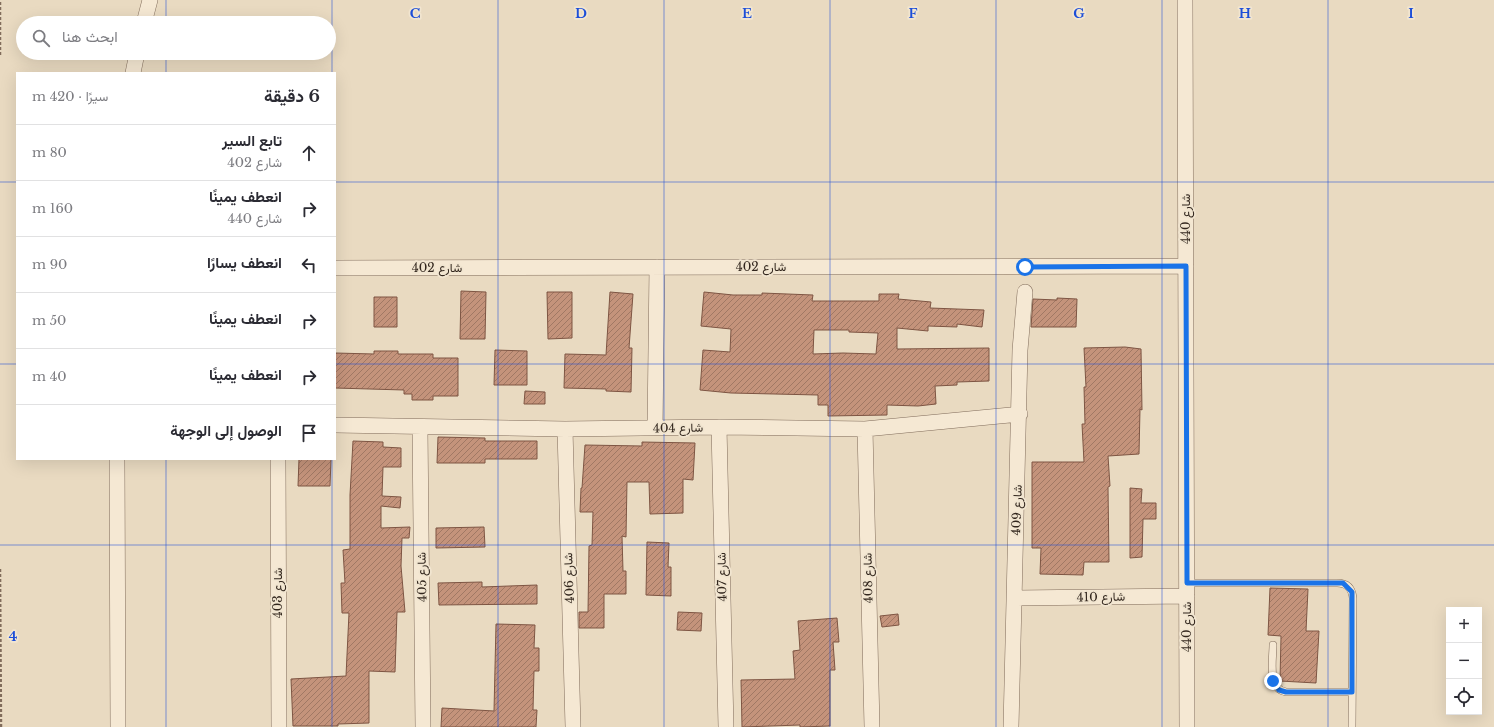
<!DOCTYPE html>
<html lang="ar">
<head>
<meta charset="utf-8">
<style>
	:root { --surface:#fff; --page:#f7f7f7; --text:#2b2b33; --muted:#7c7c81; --line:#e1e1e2 }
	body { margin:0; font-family:"Libre Baskerville",Vazirmatn,serif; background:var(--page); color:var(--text); direction:rtl }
	.controls { position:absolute; right:12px; bottom:12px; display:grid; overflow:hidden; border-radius:0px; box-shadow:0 4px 16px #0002 }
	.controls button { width:36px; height:36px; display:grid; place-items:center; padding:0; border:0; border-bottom:1px solid var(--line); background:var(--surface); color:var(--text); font:20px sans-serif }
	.stop { position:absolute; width:12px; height:12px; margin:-9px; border:3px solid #1a73e8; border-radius:50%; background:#fff }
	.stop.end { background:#1a73e8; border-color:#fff; box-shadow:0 1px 4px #0008 }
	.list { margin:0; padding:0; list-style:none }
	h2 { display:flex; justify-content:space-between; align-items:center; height:52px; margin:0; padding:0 16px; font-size:17px }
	h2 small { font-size:13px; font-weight:400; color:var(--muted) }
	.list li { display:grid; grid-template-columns:26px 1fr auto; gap:12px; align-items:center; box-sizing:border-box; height:56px; padding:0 16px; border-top:1px solid var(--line) }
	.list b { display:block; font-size:15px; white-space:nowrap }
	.list p { margin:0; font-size:13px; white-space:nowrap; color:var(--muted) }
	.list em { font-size:13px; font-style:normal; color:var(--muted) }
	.icon { flex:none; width:22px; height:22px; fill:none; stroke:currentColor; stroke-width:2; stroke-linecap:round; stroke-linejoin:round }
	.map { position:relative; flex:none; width:1494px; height:727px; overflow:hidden; direction:ltr }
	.search { position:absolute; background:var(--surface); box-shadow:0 4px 16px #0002; left:16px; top:16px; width:320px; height:44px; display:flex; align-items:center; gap:10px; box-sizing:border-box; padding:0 14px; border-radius:22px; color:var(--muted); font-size:15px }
	.panel { position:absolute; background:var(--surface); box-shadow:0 4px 16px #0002; left:16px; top:72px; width:320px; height:388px; border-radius:0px; direction:rtl }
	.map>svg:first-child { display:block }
	.building { fill:url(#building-hatch); stroke:#7e5543; fill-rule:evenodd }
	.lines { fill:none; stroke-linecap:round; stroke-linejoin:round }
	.service-casing { stroke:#816c5b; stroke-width:8 }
	.minor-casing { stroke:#816c5b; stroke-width:16 }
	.path { stroke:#816c5b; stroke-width:2.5; stroke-dasharray:3 2; stroke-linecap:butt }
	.service { stroke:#f5e8d3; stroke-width:7 }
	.minor { stroke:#f5e8d3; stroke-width:15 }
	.route { stroke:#1a73e8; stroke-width:5 }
	.grid { fill:none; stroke:#1d4ed8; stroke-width:1; stroke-opacity:0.55 }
	.labels { text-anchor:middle; stroke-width:3.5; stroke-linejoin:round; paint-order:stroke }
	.street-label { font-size:12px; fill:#32261d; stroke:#f1e5d0 }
	.grid-label { font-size:13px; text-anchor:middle; font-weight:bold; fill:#1d4ed8; stroke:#f1e5d0; stroke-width:3.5; stroke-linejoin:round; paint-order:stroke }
</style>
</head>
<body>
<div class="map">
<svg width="1494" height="727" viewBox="0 0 1494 727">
	<defs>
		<pattern id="building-hatch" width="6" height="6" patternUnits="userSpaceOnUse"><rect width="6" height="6" fill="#c4937b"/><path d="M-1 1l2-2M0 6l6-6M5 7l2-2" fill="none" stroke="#a07864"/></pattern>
	</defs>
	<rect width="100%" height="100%" fill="#e9dac1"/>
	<path class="building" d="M461,291L486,292L485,339H460Z
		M547,292H572V338L548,339Z
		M610,292L633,294L629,348H632L631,392L606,391V389L564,388L565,354L606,355Z
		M704,292L733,295H762V293L813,295L812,301H879V294H899L898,299L931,302L930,308L984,310L982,327L957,324V327L928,326V331L897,328V349L989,348V381L957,382V385L935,386L936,404L918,406L887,405V415L828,416V405H818V395L731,393L700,390L703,350L730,352L731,329L701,326ZM814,330H849V332L878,333L876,354L843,353L813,354Z
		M374,297H397V327H374Z
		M1057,298L1077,299L1076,327H1031L1033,299L1057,300Z
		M1125,347L1141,349L1142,410L1140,409L1139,454L1108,456L1110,486L1108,487L1109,562H1084L1083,575L1040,574L1041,548H1032V462H1084L1082,424H1085L1084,387H1086L1084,348Z
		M495,350L527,351V385H494Z
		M374,351H398V354H433V358H458V396H433V400H412V394H404V390L335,388V353L374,354Z
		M525,391L545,392V404H524Z
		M438,437L485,438V441H537V459H485V463H437Z
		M353,441L383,442V447L401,448V467H383L382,496L401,497L400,508L381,506V528L410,527L409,538H402L401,566L405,612H397L395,672L369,671V723L338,724V726H293L291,679L346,676L349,613H342L341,583H345L343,550L350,549V495Z
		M642,442L695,443L693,480L683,479V513L650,514L649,482H627L626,537L622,536L623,571H626V594H604V628H579V612H588L589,546L592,545L593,512H580L581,488H582L585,445L642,446Z
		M299,459H331L330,486H298Z
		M1130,488L1142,489L1141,503H1156V519H1143L1142,557L1130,558Z
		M484,527L485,547L436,548V528Z
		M647,542L669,543L668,567H671V596L646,595Z
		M482,582V587L537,585V604L439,605L438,583Z
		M1270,588L1308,589L1306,631H1319L1316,683L1280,681L1281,636L1268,635Z
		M678,612L702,613L701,631L677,630Z
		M898,614L899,625L882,627L880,616Z
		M837,618L839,642H833L835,670H830V726L800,727V725L742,727L741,680L795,679L793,651L800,650L798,621Z
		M496,624L535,625L534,648H539V671H534L533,710H537L536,727H441L442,708L494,711Z"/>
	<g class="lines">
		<g class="service-casing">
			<path id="service" d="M1187,583H1337C1347,583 1352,588 1353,598L1352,727
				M1273,645C1273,660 1267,689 1286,692H1352"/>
		</g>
		<g class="minor-casing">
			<path id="minor" d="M1185,0L1187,727
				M144,23L150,0
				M133,73L137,53
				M335,268L1186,266
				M335,425L565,429L719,427L865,429L1020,414
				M719,427L726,727
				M420,428L423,727
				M655,428L657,267
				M565,429L573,727
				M865,429L872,727
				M117,459L118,727
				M278,459L279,727
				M1015,598L1187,596
				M1011,727L1020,350L1025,292"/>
		</g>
		<path class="path" d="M0,55V0
			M0,569L1,727"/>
		<use href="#service" class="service"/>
		<use href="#minor" class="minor"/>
	</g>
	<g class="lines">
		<path class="route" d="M1025,267L1186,266L1187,583H1343L1352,592V692H1286L1279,690L1273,681"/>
	</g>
	<path class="grid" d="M166,0V23M332,0V73M498,0V727M664,0V727M830,0V727M996,0V727M1162,0V727M1328,0V727M166,53V73M0,182H17M335,182H1494M0,364H17M335,364H1494M166,459V727M332,459V727M0,545H1494"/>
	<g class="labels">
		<g class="street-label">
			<text transform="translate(1186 219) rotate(-90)" y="4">شارع 440</text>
			<text x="761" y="271">شارع 402</text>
			<text x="437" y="272">شارع 402</text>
			<text transform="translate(678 428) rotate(-1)" y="4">شارع 404</text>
			<text transform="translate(1017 510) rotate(-88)" y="4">شارع 409</text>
			<text transform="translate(422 577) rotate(-91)" y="4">شارع 405</text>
			<text transform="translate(722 577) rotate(-91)" y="4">شارع 407</text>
			<text transform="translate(569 578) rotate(-92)" y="4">شارع 406</text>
			<text transform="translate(868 578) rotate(-91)" y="4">شارع 408</text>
			<text transform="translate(278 593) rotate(-90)" y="4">شارع 403</text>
			<text transform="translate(1101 597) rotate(-1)" y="4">شارع 410</text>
			<text transform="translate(1187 627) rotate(-90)" y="4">شارع 440</text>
		</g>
	</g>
	<g class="grid-label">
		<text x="415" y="18">C</text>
		<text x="581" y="18">D</text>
		<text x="747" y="18">E</text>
		<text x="913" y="18">F</text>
		<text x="1079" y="18">G</text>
		<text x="1245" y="18">H</text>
		<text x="1411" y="18">I</text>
		<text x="13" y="641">4</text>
	</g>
</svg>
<div class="controls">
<button>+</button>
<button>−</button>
<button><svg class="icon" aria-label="locate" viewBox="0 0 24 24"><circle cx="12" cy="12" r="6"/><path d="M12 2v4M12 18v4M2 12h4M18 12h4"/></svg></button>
</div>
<div class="stop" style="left:1025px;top:267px"></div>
<div class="stop end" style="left:1273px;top:681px"></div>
<div class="search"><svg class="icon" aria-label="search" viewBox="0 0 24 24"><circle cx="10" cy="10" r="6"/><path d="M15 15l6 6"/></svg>ابحث هنا</div>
<section class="panel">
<h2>6 دقيقة<small>سيرًا · 420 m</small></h2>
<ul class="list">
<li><svg class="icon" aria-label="ahead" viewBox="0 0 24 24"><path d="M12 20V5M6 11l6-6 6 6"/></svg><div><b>تابع السير</b><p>شارع 402</p></div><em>80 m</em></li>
<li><svg class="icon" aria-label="right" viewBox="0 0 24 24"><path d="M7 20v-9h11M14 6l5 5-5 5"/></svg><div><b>انعطف يمينًا</b><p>شارع 440</p></div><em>160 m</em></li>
<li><svg class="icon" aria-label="left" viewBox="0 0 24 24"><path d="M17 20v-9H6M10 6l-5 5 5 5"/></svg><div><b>انعطف يسارًا</b></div><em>90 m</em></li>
<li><svg class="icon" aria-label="right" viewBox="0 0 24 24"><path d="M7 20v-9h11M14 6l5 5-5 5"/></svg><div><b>انعطف يمينًا</b></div><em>50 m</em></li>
<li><svg class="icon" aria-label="right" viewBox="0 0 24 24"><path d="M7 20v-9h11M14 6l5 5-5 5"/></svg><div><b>انعطف يمينًا</b></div><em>40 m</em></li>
<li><svg class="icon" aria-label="arrive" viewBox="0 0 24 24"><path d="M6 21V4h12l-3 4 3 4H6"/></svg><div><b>الوصول إلى الوجهة</b></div></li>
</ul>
</section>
</div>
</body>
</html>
